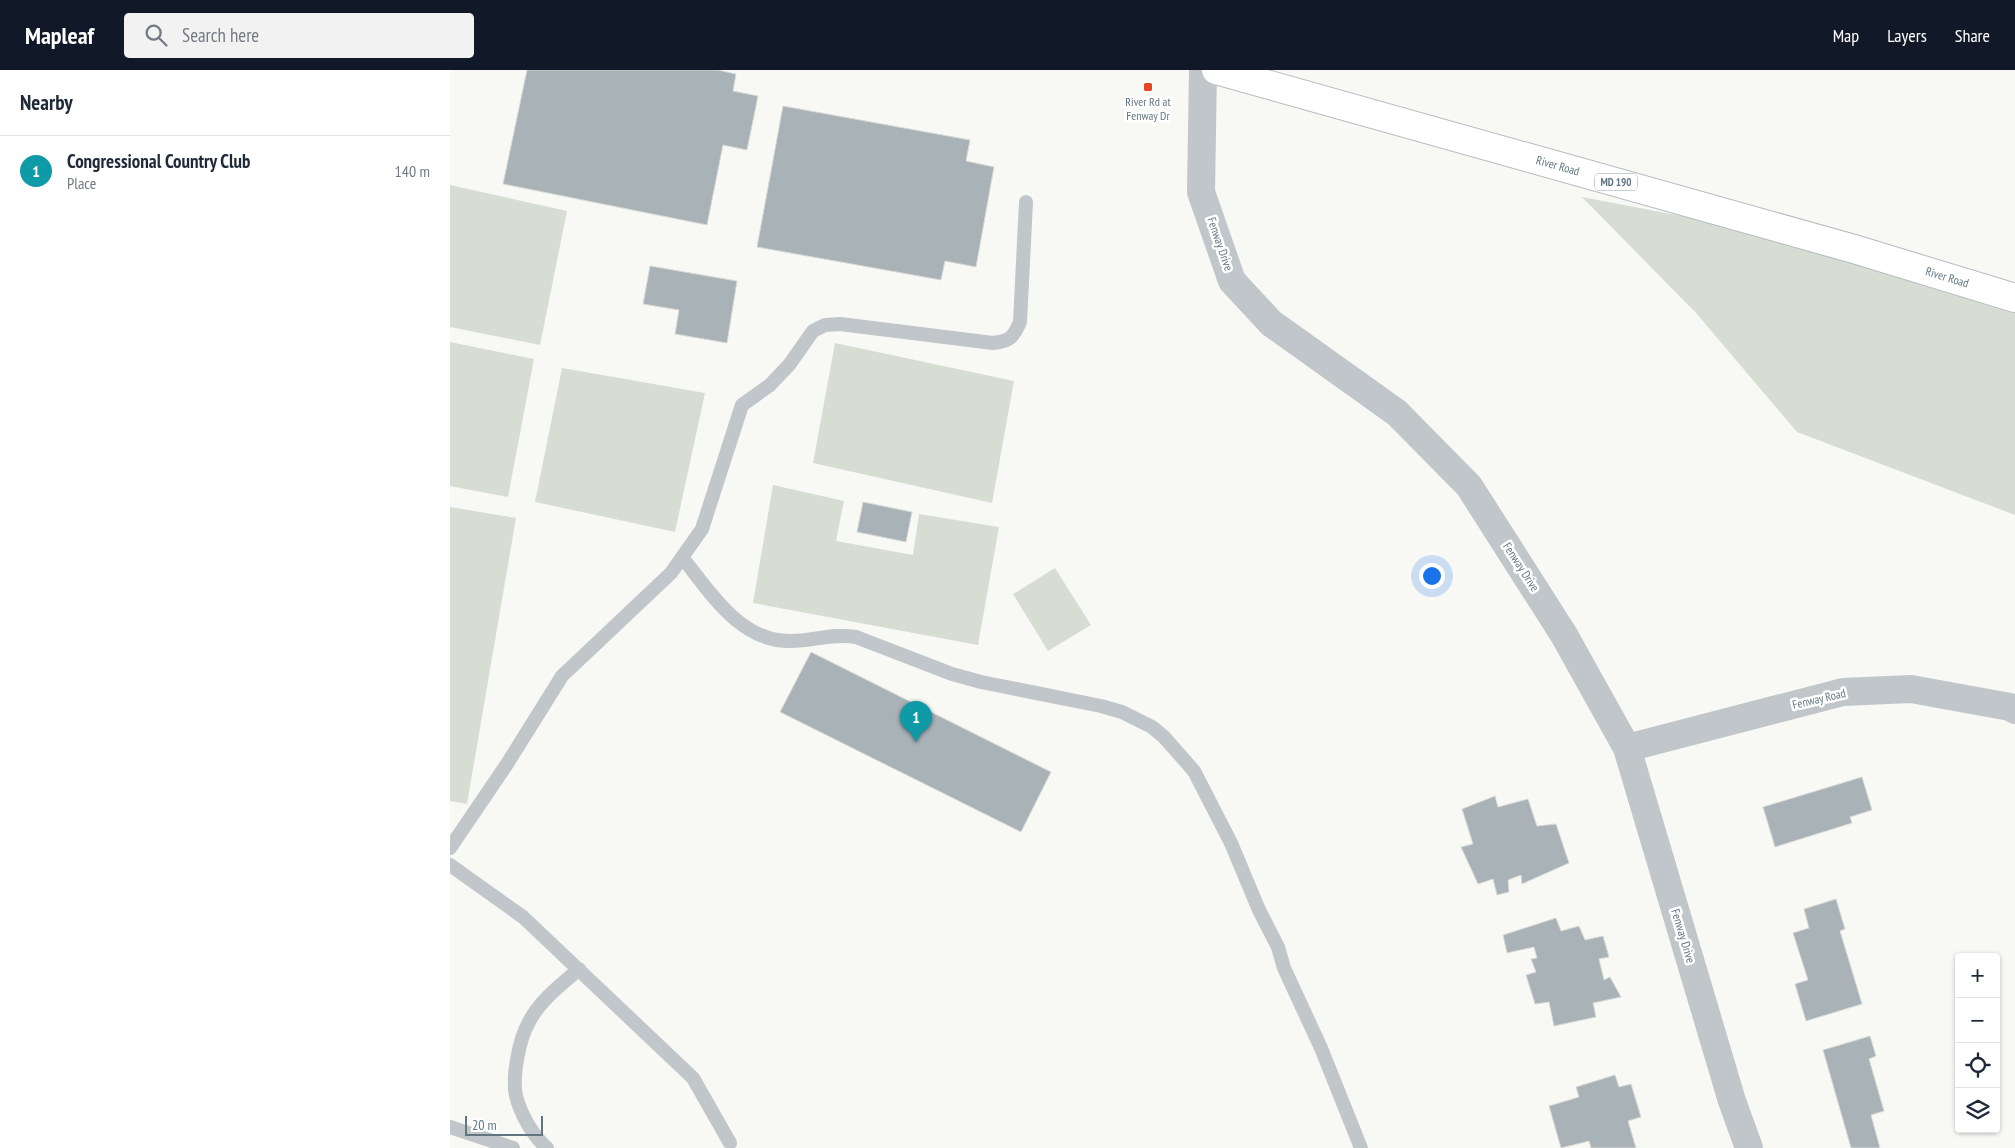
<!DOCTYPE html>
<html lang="en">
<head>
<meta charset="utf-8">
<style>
	:root { --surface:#fff; --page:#f2f2f3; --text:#1f2937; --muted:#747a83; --line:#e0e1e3; --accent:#111827 }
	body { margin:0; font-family:"PT Sans Narrow",sans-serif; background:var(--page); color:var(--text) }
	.controls { position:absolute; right:15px; bottom:15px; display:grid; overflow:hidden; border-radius:5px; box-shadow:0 1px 4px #0004 }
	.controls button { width:45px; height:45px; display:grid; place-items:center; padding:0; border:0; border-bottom:1px solid var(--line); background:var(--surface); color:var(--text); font:25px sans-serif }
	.scale { position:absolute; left:15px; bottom:12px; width:78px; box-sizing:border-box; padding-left:5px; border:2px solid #627681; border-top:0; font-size:14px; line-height:18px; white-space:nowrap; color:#627681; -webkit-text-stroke:4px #fff; paint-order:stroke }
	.you { position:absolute; left:981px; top:505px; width:18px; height:18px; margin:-12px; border:4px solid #fff; border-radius:50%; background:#1a73e8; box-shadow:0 0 0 8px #1a73e833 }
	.badge { display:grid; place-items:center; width:32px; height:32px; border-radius:50%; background:var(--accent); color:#fff; font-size:16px; font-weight:700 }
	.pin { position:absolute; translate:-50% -41px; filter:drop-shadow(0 1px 2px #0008) }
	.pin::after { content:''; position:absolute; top:26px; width:18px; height:15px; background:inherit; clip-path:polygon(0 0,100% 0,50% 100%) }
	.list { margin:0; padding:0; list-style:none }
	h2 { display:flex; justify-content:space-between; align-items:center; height:65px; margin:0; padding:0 20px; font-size:21px }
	h2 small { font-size:16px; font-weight:400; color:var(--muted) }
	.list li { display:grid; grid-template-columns:32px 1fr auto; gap:15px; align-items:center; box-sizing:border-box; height:70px; padding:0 20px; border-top:1px solid var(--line) }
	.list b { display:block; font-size:19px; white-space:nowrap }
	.list p { margin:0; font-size:16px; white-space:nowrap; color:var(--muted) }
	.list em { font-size:16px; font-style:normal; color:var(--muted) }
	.icon { flex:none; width:28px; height:28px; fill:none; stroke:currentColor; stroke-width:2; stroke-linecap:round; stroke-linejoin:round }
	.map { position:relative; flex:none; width:1565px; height:1078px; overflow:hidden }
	header { display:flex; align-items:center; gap:30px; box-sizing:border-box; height:70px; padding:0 25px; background:var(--accent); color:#fff }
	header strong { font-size:24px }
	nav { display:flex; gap:28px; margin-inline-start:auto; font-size:18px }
	.search { width:350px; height:45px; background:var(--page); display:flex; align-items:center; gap:12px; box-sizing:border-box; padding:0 18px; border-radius:5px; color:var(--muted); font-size:19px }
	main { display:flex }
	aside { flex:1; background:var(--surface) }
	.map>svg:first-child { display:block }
	.green { fill:#d8ddd4 }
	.building { fill:#a8b2b7; stroke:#dadad8 }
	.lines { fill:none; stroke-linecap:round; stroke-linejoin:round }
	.primary-casing { stroke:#b4babe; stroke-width:30 }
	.lane { stroke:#c1c6ca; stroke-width:14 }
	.street { stroke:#c1c6ca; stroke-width:28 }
	.primary { stroke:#fff; stroke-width:28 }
	.poi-dot { fill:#e74426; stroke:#fff; stroke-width:2 }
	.labels { text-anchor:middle; stroke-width:5; stroke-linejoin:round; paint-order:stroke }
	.shield { fill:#fff; stroke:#919fa7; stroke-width:1 }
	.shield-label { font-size:11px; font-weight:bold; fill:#627681 }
	.poi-label { font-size:12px; fill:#627681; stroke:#fff }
	.street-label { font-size:12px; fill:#627681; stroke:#fff }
</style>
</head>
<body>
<header>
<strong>Mapleaf</strong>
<div class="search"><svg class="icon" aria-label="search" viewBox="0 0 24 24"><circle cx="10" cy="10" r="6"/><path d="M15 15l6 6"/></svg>Search here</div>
<nav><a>Map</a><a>Layers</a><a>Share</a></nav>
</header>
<main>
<aside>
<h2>Nearby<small></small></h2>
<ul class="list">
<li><span class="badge" style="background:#0f9aa8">1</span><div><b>Congressional Country Club</b><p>Place</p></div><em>140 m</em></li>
</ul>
</aside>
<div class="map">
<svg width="1565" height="1078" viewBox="0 0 1565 1078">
	<rect width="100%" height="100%" fill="#f8f8f5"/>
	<path class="green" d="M0,115L117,141L90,275L0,257Z
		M1132,127L1404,179L1565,228V445L1347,362L1246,243Z
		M0,272L84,289L58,427L0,416Z
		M385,273L564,311L542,433L363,393Z
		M112,298L255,323L225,462L85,432Z
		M323,415L394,431L386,471L463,485L469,444L549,457L528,575L303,533Z
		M0,437L66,448L17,734L0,731Z
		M605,498L641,555L598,581L563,524Z"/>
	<path class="building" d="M77,0H268L286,4L283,21L308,26L297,80L273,75L257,155L53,114Z
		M333,36L520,70L516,91L544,97L526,197L495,191L491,210L307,177Z
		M200,196L287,211L277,273L225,264L229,240L193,234Z
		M413,432L462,442L456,472L407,462Z
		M361,582L601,702L571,762L330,642Z
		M1412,707L1422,740L1400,747L1402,753L1325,777L1313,737Z
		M1045,726L1048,737L1078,729L1087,756L1106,754L1119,793L1072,814L1071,805L1058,810L1059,822L1047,825L1043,809L1028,814L1011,777L1023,774L1012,739Z
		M1386,829L1395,859L1390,861L1412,934L1356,951L1345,914L1358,910L1343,863L1359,858L1354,839Z
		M1106,848L1111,861L1129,856L1135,870L1153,866L1159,887L1149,889L1154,910L1160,907L1171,927L1143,933L1146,947L1104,956L1099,932L1085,934L1076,905L1086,902L1081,889L1087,888L1084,877L1057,883L1053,865Z
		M1420,966L1426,986L1419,989L1434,1041L1421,1045L1430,1078H1401L1373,980Z
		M1165,1005L1169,1017L1181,1014L1191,1047L1178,1051L1186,1078H1141L1139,1071L1111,1078L1099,1036L1129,1027L1126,1017Z"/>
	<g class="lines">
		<g class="primary-casing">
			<g id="primary">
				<path id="s1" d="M766,0L1404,179L1565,228"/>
			</g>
		</g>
		<path class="lane" d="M232,487C260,522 290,572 341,571C363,571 384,563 406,567L502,604L531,612L651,636L672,642L702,657L714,667L744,701L781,773L809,840L828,877L834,898L871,978L911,1078
			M0,778L57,694L112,606L221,503L252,459L292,335L320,315L339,295L363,261L375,255L390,254L543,273C560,271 563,268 570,252L576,132
			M0,795L73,847L243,1008L280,1073
			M0,1057L63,1078
			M97,1078C83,1066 71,1045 66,1026C62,1007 69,969 79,952C90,930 111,915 129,899"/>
		<path class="street" d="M753,0L751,122L782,211L821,253L947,343L1019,416L1114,565L1177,678L1282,1031L1299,1078
			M1177,678L1393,622L1461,619L1560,637L1565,640"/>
		<use href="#primary" class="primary"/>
	</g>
	<rect class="poi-dot" x="693" y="12" width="10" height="10" rx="2.5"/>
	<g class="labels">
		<rect class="shield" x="1145" y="103.5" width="42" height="17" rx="4"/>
		<g class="shield-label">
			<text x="1166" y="116">MD 190</text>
		</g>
		<g class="poi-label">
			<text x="698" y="36">River Rd at<tspan x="698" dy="14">Fenway Dr</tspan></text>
		</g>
		<g class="street-label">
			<text dy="4" stroke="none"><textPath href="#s1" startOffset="355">River Road</textPath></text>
			<text transform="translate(770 174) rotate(71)" y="4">Fenway Drive</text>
			<text dy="4" stroke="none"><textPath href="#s1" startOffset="760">River Road</textPath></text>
			<text transform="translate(1071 497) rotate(57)" y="4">Fenway Drive</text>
			<text transform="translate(1369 629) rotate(-13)" y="4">Fenway Road</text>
			<text transform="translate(1233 866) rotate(73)" y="4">Fenway Drive</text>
		</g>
	</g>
</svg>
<div class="controls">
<button>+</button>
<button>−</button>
<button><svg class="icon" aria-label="locate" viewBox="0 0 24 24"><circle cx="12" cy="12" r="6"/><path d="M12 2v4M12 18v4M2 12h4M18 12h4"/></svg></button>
<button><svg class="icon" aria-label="layers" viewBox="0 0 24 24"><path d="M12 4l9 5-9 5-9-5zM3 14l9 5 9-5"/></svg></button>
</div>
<div class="scale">20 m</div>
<div class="you"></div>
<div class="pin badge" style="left:466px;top:672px;background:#0f9aa8">1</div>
</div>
</main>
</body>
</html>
